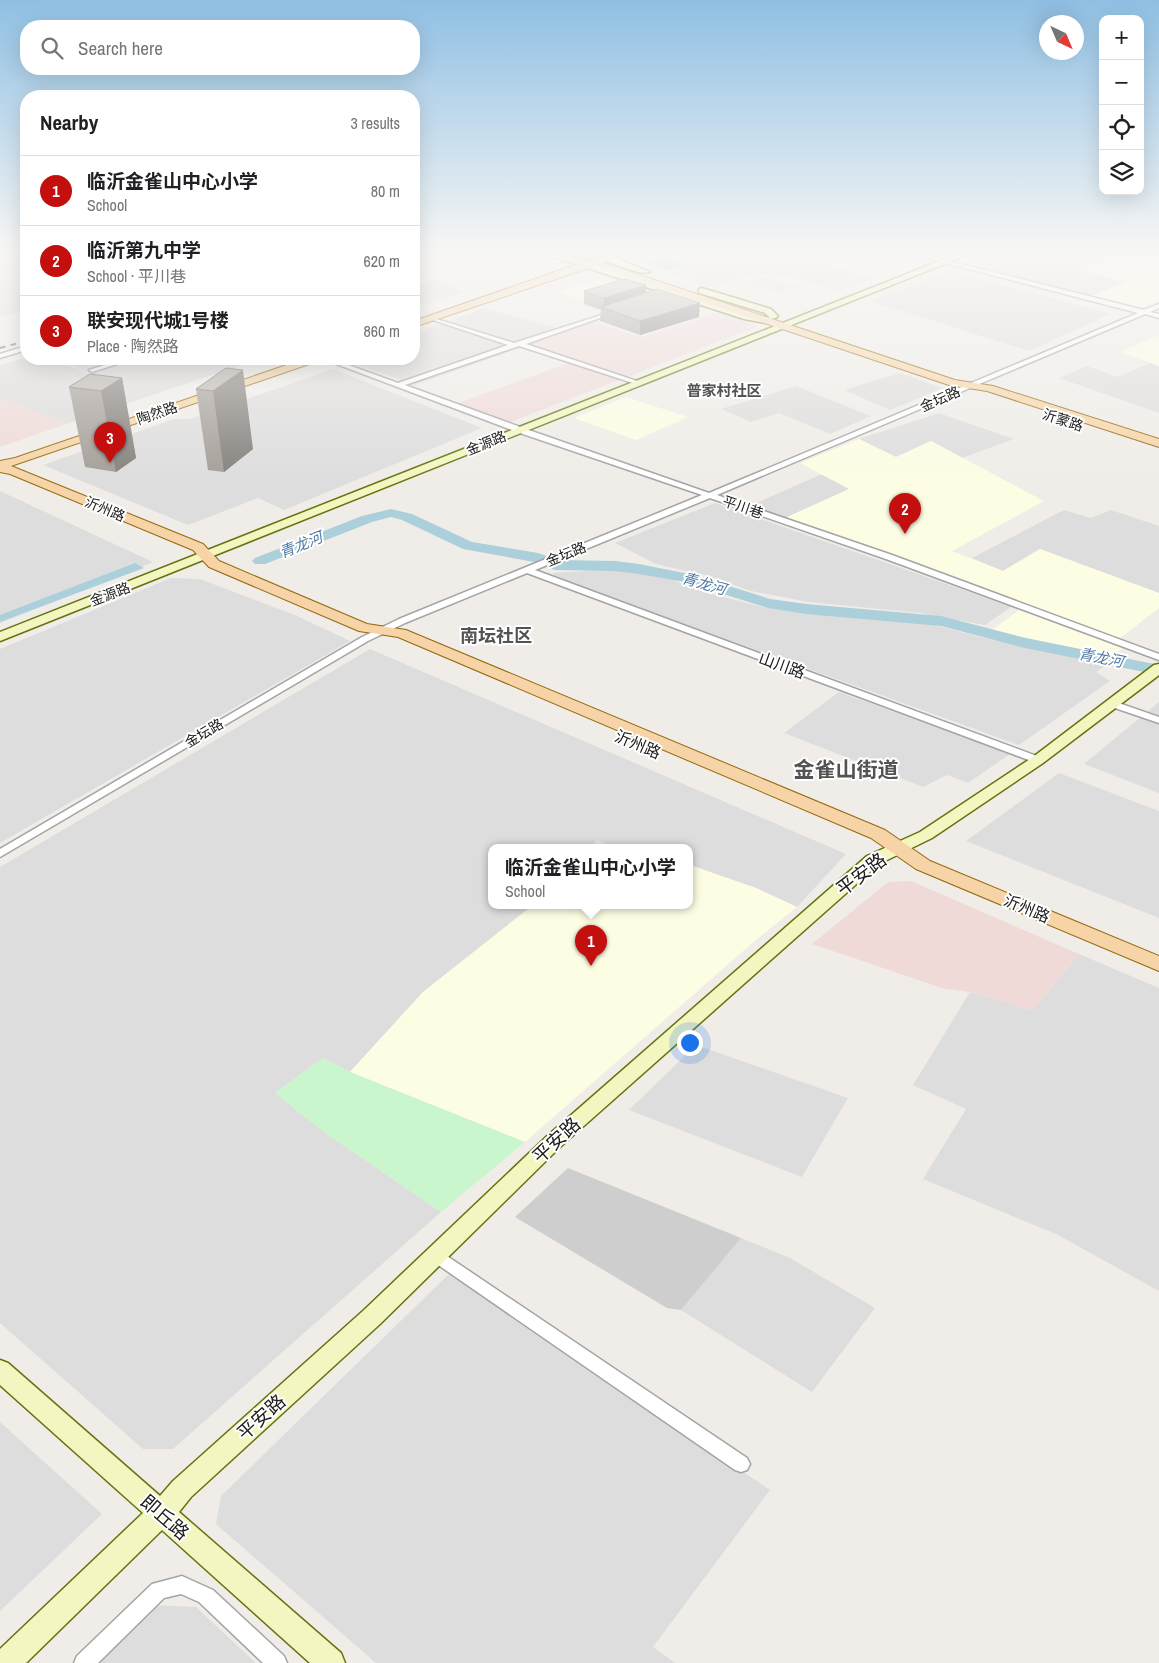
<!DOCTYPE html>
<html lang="en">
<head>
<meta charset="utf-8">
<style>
	:root { --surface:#fff; --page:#f6f6f6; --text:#202124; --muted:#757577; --line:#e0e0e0; --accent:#c30f0e }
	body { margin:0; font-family:"Archivo Narrow","Noto Sans SC",sans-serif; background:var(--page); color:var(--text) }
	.controls { position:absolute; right:15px; top:15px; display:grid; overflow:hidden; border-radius:10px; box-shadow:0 5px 20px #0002 }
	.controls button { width:45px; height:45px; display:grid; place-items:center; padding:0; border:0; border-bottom:1px solid var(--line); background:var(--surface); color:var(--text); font:25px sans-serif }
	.compass { position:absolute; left:1039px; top:15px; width:45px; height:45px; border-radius:50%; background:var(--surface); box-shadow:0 5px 20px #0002; rotate:136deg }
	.you { position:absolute; left:689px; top:1042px; width:18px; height:18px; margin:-12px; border:4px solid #fff; border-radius:50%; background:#1a73e8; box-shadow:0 0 0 8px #1a73e833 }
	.badge { display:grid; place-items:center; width:32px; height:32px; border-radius:50%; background:var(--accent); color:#fff; font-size:16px; font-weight:700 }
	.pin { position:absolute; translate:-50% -41px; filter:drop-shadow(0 1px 2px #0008) }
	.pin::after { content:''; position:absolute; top:26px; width:18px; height:15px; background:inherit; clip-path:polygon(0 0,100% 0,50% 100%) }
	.popup { position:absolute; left:488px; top:844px; width:205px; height:65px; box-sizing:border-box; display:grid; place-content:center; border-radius:10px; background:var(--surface); filter:drop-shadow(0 1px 4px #0005); font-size:16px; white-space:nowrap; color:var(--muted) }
	.popup b { font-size:19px; color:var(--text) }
	.popup::after { content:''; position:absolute; left:50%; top:100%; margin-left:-10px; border:10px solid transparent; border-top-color:var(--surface) }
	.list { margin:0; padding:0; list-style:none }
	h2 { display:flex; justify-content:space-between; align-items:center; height:65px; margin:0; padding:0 20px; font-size:21px }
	h2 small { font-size:16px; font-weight:400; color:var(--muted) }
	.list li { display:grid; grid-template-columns:32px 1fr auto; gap:15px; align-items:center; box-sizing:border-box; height:70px; padding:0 20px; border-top:1px solid var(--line) }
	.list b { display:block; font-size:19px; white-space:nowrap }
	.list p { margin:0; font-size:16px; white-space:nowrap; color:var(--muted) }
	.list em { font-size:16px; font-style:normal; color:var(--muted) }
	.icon { flex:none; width:28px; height:28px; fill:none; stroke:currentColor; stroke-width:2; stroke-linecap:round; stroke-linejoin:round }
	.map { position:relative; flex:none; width:1159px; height:1663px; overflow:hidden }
	.search { position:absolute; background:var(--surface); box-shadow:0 5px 20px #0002; left:20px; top:20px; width:400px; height:55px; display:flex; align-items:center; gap:12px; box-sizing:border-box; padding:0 18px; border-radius:20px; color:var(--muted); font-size:19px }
	.panel { position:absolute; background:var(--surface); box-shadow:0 5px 20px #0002; left:20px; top:90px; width:400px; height:275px; border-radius:20px }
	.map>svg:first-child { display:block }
	.residential { fill:#dedddd }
	.commercial { fill:#efdad8 }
	.education { fill:#fdfde4 }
	.religious { fill:#cecece }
	.park { fill:#c9f6cd }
	.pitch { fill:#8bd9bc }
	.parking { fill:#e0e0e0 }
	.water { fill:#abcfdb }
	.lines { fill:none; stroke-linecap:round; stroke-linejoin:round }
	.river { fill:#abcfdb; fill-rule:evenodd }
	.primary-tunnel { stroke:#c6c4c0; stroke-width:11; stroke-dasharray:11 5; stroke-linecap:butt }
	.street-casing { stroke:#a4a4a4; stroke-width:3 }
	.secondary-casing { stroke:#66720d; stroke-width:3 }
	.primary-casing { stroke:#93670a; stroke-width:2 }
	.street { fill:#fff; fill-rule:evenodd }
	.secondary { fill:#f3f6c0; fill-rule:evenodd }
	.primary { fill:#f6d4a7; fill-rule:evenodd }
	.rail { stroke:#6e6e6e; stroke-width:2; stroke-dasharray:5.5 5.5; stroke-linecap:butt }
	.wall { fill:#a39d97 }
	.shaded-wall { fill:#847f7b }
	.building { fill:#bdb6b0; stroke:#847f7b }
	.labels { text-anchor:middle; stroke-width:4; stroke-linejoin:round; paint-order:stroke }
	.far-street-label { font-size:14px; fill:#202020; stroke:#fff }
	.far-neighbourhood-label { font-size:15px; font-weight:bold; fill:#535353; stroke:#fff }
	.far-water-label { font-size:15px; font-style:italic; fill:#4f79a3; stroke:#fff }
	.street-label { font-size:16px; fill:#202020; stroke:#fff }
	.neighbourhood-label { font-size:18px; font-weight:bold; fill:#535353; stroke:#fff }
	.near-street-label { font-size:19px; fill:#202020; stroke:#fff }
	.district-label { font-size:21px; font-weight:bold; fill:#535353; stroke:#fff }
</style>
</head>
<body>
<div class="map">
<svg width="1159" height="1663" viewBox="0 0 1159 1663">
	<rect width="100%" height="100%" fill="#f0ede8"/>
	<path class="residential" d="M0,251H26V309L0,318Z
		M773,251H856L821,264L875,278L839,291L774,273L771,275L760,272L713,288L668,272L710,260L730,266Z
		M1045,251L1094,262L1076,269L1126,282L1091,296L975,266L1008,254L1026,258Z
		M951,271L1111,314L1029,351L870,301Z
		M437,280L458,287L453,289L462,292L414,308V285Z
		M484,308L556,328L513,342L450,321Z
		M440,324L505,345L401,380L342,360L346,359H414V334Z
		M26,358L54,359L103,380L58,359H260L66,424L0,397V365Z
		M1150,363L1159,366V413L1059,378L1087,366L1118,377Z
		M333,369L482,428L284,510L258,498L188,525L43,465L174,419H189Z
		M900,373L943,388L890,410L844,390Z
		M796,386L871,416L830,434L779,413L751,422L721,409Z
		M939,413L1014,439L962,458L931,441L896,457L859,439Z
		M822,474L850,489L785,518L752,505Z
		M0,491L153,562L0,623Z
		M715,503L907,570L1011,607L985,625L920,613L809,602L751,591L708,576L656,564L615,543Z
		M1064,510L1091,518L1111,510L1159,526V593L1040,549L1003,571L972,558Z
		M602,570L637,572L673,580L703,592L763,607L809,613L934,625L984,638L1065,655L1105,666L1096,672L1110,681L1019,745L555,577L553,573Z
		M171,578L200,579L295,615L350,641L0,843V649Z
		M370,649L846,854L797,907L756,888L690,865V847H614L597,840L590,847H492V905H533L423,992L350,1072L323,1058L275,1093L324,1132L441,1212L173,1449H143L0,1323V867Z
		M839,692L1010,754L968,783L947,775L923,787L784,733Z
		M1159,702V793L1084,764Z
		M1059,773L1159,811V918L966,841Z
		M1079,954L1159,988V1291L1056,1234L923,1179L966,1109L913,1085L970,992L1033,1010Z
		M696,1045L848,1098L802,1177L629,1110Z
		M741,1238L790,1258L875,1308L812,1392L681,1310Z
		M451,1272L770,1490L653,1647L675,1663H376L216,1524L221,1496Z
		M0,1422L102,1514L0,1611Z
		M150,1605L196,1607L256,1663H93Z"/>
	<path class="commercial" d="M718,313L759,326L508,423L456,404L571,362L527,346L410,387L404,385L591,321L641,337Z
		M0,397L66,424L0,447Z
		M911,881L1079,954L1033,1010L970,992L945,989L812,944L888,882Z"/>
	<path class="education" d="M1123,251H1159V301L1143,307L1133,306L1091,296L1125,282L1075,269Z
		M597,280L625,290L586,302L558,292Z
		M1159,335V366L1120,352Z
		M626,397L688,417L636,440L574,418Z
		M859,439L896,457L931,441L1044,501L952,551L1003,571L1040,549L1159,593V608L1119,639L1040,610L1125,646L1113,656L1010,635L992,630L1027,604L785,518L849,489L800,463Z
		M690,865L756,888L797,907L757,939L525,1142L350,1072L423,992L533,905H690Z"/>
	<path class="religious" d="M568,1168L741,1238L681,1310L667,1308L515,1217Z"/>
	<path class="park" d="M323,1058L350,1072L525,1142L441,1212L324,1132L275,1093Z"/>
	<path class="pitch" d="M665,257L686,264L666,270L644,263Z"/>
	<path class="parking" d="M764,277L799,286L778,293L743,283Z"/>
	<path class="water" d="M135,563L144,568L0,622V615Z"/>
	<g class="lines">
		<path class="river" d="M391,509L412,514L472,542L538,553L557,560L615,561L639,564L694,575L770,599L806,604L941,616L1026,638L1159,665V675L1025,648L941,626L806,614L768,608L685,582L639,574L615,571L555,570L534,562L463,549L402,520L391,517L372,522L265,564H255L252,561L255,558L362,516Z"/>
		<path class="primary-tunnel" d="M579,254L610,265"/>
		<g class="street-casing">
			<path id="street" d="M899,251H909L1144,310L1159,304V308L1150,312L1159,314V318L1145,314L717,495L892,555L1159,654V660L886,559L710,498L535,570L1042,758L1043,760L1042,762H1034L527,573L405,623L368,641L0,857V849L362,637L399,619L702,495L517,432L323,359H332L398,383L508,345L430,319V317L514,343L617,310V312L526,344L640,382V384H636L519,346L405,385L523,428L709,493L1138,313Z
				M26,346V350L0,358V354Z
				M124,359H133L92,372L89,370Z
				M1113,701L1159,717V723L1109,706L1108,704Z
				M436,1250L441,1252L747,1458L750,1464L747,1470L741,1472L735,1470L431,1260L428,1256L431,1252Z
				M182,1576L213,1590L284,1656L287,1663H263L199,1602L181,1594L164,1598L98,1663H74L77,1656L152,1584Z"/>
		</g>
		<g class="secondary-casing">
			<path id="secondary" d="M535,251H548L592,263L749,315L771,318L776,321L771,324L744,319Z
				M588,251H599L650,272C643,277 596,258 588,251Z
				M965,251H977L0,641V632Z
				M702,288L771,309L778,316L776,318H770L765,313L699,293V289Z
				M1159,664V675L1043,763L932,838L879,864L559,1148L380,1324L191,1497L179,1512L341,1653L345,1663H310L162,1530L26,1663H0V1649L143,1513L0,1385V1360L8,1363L160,1496L173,1481L364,1310L545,1138L867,856L920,832L1033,757L1154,665Z"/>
		</g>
		<g class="primary-casing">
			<path id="primary" d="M545,251H559L588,261L618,251H632L592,267L414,327V321L578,264Z
				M604,263L955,380L993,386L1159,439V447L987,391L949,385L601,268V264Z
				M304,359H320L318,361L11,466L203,544L219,561L367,624L406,630L885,830L930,861L1159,956V971L916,869L871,838L398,637L359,631L209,567L193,550L10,474L0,472V461L15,458Z"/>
		</g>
		<use href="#street" class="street"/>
		<use href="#secondary" class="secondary"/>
		<use href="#primary" class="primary"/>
		<path class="rail" d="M0,348L26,341"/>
	</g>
	<path class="wall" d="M706,251H736L721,257L706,253Z
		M742,251H759L752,254Z
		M584,291L646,292L699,317L640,335L600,321L601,310L584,304Z
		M226,368L253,449L224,472L208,470L196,389Z
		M122,378L136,458L116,472L85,467L69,387Z"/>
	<path class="shaded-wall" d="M721,251H736L721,257Z
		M752,251H759L752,254Z
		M646,285V299L604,308V298Z
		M700,303L699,317L640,335V321Z
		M243,370L253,449L224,472L213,391Z
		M122,378L136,458L116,472L101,391Z"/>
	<path class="building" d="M625,279L646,285L604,298L584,291Z
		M657,289L700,303L640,321L601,307Z
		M226,368L243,370L213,391L196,389Z
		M90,374L122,378L101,391L69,387Z"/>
	<linearGradient id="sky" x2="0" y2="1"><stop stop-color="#8fbfe3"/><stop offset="0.52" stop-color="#f8f7f5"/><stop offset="1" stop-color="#f8f7f5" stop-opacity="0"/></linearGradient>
	<rect width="1159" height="484" fill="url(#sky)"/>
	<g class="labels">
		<g class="far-street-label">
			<text transform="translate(940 399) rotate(-24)" y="5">金坛路</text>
			<text transform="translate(157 413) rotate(-19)" y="5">陶然路</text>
			<text transform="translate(1063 420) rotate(18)" y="5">沂蒙路</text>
			<text transform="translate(486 443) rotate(-22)" y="5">金源路</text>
			<text transform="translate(743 507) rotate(19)" y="5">平川巷</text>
			<text transform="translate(105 509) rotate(23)" y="5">沂州路</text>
			<text transform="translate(566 554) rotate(-22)" y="5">金坛路</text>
			<text transform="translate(110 594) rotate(-21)" y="5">金源路</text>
			<text transform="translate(204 733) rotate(-31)" y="5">金坛路</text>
		</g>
		<g class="far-neighbourhood-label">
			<text x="724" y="396">普家村社区</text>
		</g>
		<g class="far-water-label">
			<text transform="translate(301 545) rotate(-22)" y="5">青龙河</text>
			<text transform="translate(704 584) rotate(16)" y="5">青龙河</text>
			<text transform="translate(1101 658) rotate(11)" y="5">青龙河</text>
		</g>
		<g class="street-label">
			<text transform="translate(782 665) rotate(20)" y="6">山川路</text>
			<text transform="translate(638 744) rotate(23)" y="6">沂州路</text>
			<text transform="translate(1027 908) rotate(23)" y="6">沂州路</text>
		</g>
		<g class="neighbourhood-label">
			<text x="496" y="642">南坛社区</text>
		</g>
		<g class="near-street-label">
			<text transform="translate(861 874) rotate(-37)" y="7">平安路</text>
			<text transform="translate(556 1140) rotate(-43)" y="7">平安路</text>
			<text transform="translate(261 1417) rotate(-42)" y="7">平安路</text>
			<text transform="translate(165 1517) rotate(41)" y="7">即丘路</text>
		</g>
		<g class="district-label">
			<text x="846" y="777">金雀山街道</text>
		</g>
	</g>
</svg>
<div class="controls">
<button>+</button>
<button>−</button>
<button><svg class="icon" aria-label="locate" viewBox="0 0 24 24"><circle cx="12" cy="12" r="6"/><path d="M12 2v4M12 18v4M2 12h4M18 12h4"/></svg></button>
<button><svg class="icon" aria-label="layers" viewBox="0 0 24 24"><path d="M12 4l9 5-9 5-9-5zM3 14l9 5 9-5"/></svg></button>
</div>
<svg class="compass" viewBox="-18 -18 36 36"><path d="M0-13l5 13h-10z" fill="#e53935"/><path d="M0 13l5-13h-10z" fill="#757577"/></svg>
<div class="you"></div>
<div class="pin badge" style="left:591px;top:966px">1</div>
<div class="popup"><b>临沂金雀山中心小学</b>School</div>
<div class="pin badge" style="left:905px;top:534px">2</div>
<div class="pin badge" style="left:110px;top:463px">3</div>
<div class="search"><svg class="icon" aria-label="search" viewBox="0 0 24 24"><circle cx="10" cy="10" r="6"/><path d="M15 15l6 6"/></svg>Search here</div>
<section class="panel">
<h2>Nearby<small>3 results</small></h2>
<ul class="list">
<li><span class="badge">1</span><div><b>临沂金雀山中心小学</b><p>School</p></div><em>80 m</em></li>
<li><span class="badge">2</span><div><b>临沂第九中学</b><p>School · 平川巷</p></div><em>620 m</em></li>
<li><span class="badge">3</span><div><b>联安现代城1号楼</b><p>Place · 陶然路</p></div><em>860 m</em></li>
</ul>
</section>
</div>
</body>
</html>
